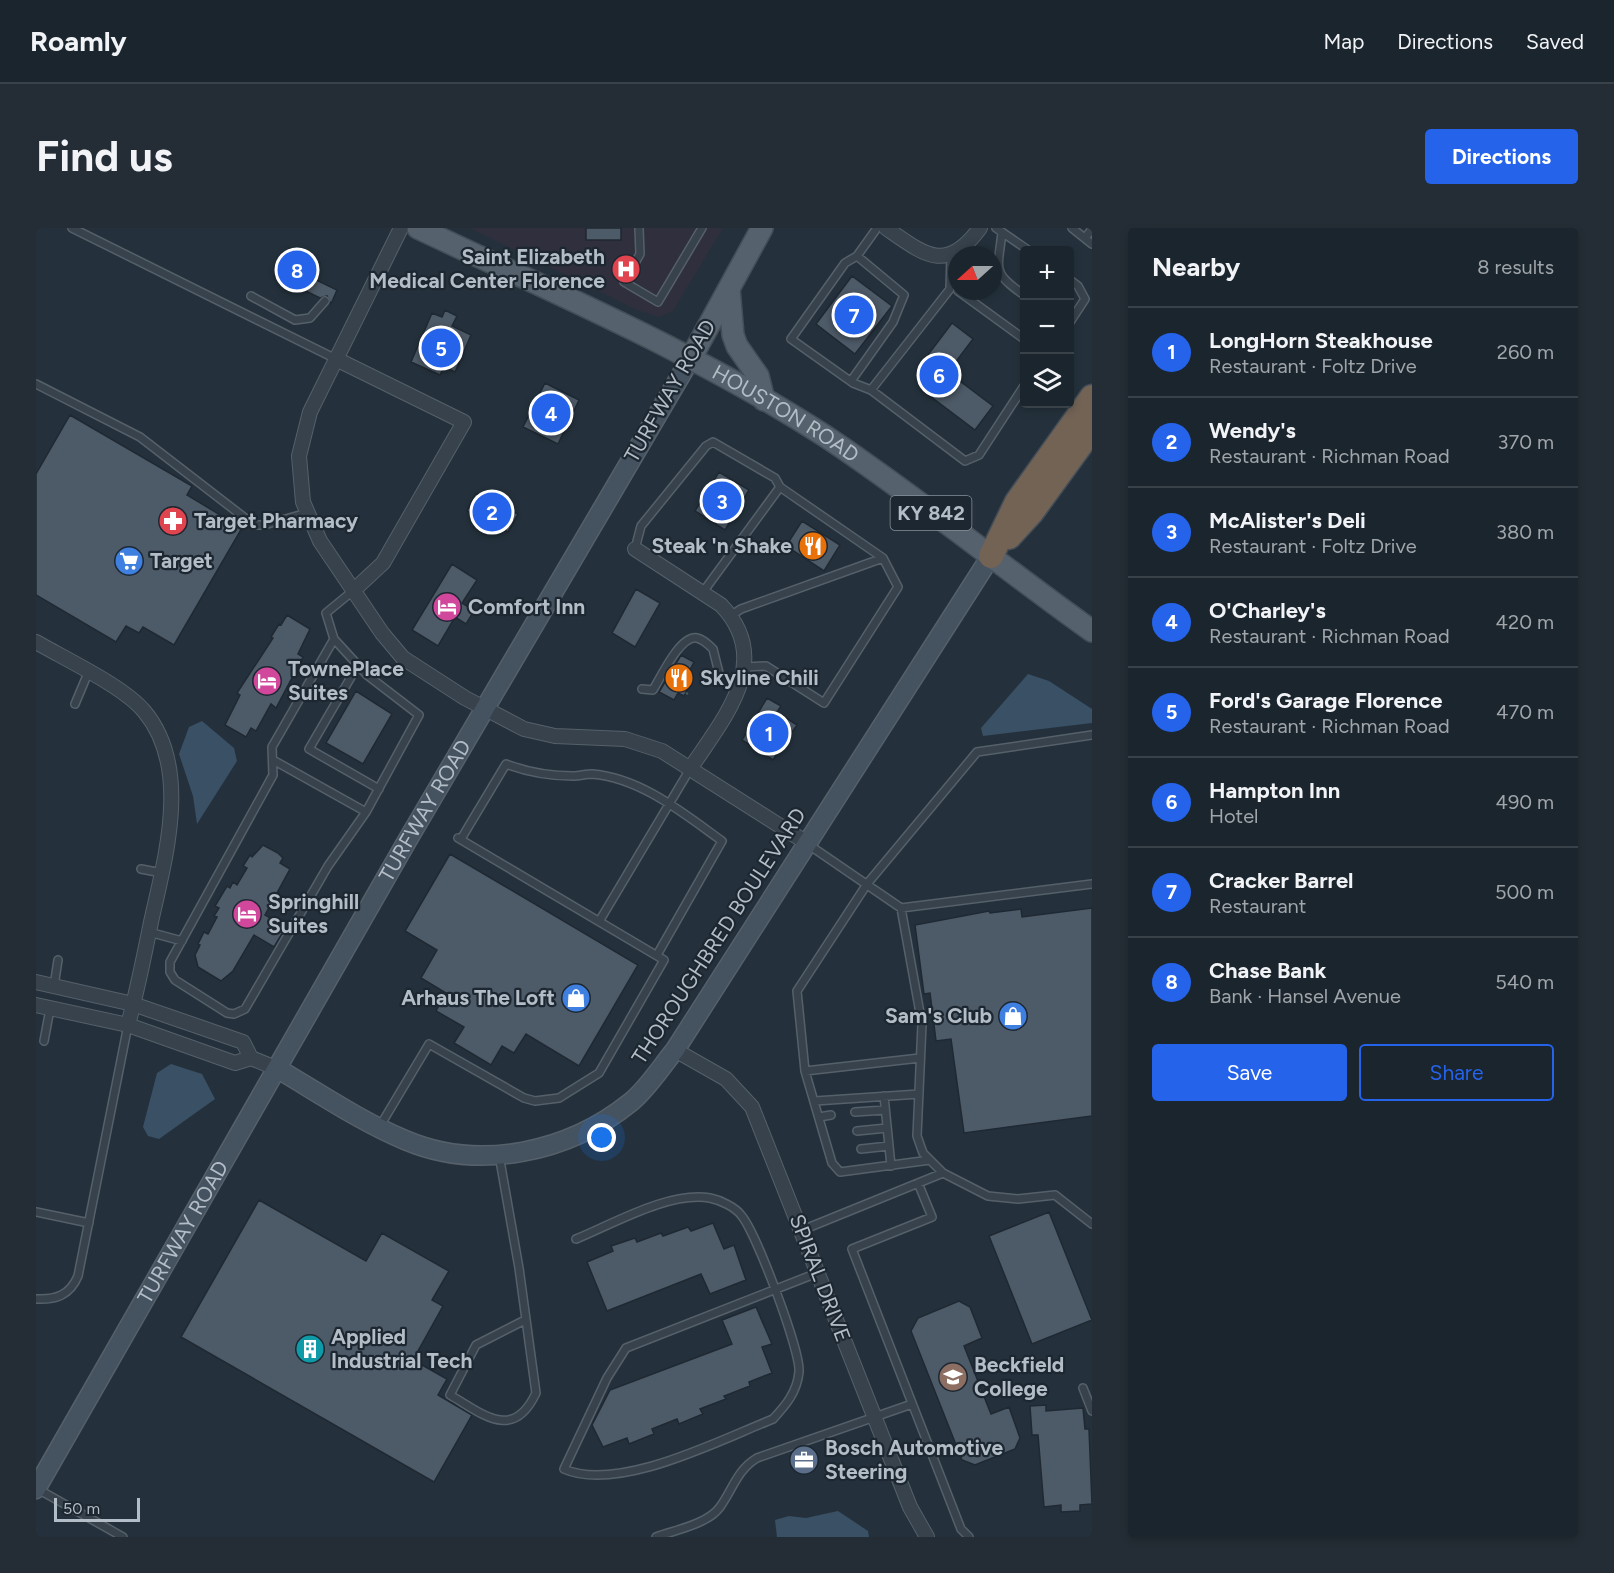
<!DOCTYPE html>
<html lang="en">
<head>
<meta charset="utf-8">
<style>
	:root { --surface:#1b252d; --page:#242d35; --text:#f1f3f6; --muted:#a0a5aa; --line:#394249; --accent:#2563eb }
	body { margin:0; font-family:Figtree,sans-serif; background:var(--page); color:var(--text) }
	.controls { position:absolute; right:18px; top:18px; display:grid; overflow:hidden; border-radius:6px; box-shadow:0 3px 9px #0003 }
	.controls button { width:54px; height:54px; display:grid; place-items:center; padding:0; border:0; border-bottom:2px solid var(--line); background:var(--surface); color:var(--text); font:30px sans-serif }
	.compass { position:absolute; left:912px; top:18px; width:54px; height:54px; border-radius:50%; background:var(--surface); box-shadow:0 3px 9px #0003; rotate:249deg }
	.scale { position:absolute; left:18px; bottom:15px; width:86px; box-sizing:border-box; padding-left:6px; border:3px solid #b3bdc7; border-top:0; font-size:16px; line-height:21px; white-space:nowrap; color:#b3bdc7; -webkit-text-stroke:4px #1d2731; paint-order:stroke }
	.you { position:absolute; left:566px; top:910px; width:21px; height:21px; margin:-15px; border:4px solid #fff; border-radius:50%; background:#1a73e8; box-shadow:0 0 0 9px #1a73e833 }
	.badge { display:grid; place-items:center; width:39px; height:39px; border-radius:50%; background:var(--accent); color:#fff; font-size:20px; font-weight:700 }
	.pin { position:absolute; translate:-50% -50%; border:3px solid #fff; box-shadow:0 2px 6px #0006 }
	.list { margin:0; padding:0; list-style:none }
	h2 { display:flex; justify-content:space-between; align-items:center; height:78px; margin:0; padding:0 24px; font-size:26px }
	h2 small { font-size:20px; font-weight:400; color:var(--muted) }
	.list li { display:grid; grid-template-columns:39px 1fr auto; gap:18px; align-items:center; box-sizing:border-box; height:90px; padding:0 24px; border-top:2px solid var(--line) }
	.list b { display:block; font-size:22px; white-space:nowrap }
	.list p { margin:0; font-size:20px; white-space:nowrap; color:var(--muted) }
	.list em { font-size:20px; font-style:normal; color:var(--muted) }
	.actions { display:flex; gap:12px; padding:18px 24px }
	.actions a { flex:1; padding:14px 0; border:2px solid var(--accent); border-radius:6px; text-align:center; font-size:21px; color:var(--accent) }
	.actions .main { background:var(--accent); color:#fff }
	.icon { flex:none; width:33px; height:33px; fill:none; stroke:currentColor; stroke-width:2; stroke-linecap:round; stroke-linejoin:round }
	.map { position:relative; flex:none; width:1056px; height:1309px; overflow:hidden; border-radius:6px }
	header { display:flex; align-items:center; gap:36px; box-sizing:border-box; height:84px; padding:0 30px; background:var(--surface); border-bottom:2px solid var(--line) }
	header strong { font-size:28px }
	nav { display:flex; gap:33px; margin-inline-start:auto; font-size:21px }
	.intro { display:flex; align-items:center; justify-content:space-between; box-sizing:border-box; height:144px; padding:0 36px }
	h1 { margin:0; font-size:42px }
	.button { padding:15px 27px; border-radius:6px; background:var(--accent); color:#fff; font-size:21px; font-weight:700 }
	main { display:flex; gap:36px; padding:0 36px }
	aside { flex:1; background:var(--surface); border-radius:6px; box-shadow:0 3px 9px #0003 }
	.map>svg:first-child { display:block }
	.medical { fill:#2f2f3d }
	.water { fill:#395065 }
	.building { fill:#4d5a67; stroke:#1f2933; stroke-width:1.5 }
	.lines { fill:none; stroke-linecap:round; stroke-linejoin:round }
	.lane-casing { stroke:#55606a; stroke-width:10 }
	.street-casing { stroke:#55606a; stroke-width:16 }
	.secondary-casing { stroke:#55606a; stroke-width:21 }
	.primary-casing { stroke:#434e58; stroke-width:24 }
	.highway-casing { stroke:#434d57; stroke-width:27 }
	.path { stroke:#455b5b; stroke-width:2; stroke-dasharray:4.5 4.5; stroke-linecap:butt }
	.lane { stroke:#37424c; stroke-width:7 }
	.street { stroke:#37424c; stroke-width:14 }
	.secondary { stroke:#45525f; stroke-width:18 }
	.primary { stroke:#55616c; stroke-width:21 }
	.highway { stroke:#726355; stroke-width:24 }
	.labels { text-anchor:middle; stroke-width:4.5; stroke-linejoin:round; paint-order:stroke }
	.shield { fill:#1d2731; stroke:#86909a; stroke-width:1.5 }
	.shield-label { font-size:20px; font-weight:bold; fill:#b3bdc7 }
	.poi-label { font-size:21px; font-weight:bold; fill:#b3bdc7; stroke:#1d2731; text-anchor:start }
	.street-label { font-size:21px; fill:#b3bdc7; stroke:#1d2731 }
</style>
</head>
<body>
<header>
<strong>Roamly</strong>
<nav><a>Map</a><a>Directions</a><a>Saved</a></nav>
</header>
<div class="intro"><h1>Find us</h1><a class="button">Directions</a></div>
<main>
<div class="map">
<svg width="1056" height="1309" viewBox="0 0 1056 1309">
	<rect width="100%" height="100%" fill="#24313c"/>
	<path class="medical" d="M434,0H687L637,83L623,89L601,82Z"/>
	<path class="water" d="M992,446L1013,453L1056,481V495L947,508L945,500Z
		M166,493L198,520L201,533L161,596L157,568L143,526L153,499Z
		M135,836L166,846L179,871L123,911L112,908L107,899L121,845Z
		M802,1283L832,1303L833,1309H741L739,1292L753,1288L770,1290Z"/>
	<path class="building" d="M550,0H585V12H550Z
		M253,20L284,35L276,50L301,62L295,76L291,68L284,70L239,48Z
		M816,48L856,78L819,126L780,96Z
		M409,82L421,88L416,98L435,107L419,144L408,139L404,147L375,134L396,85L406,89Z
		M916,95L937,111L912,144L957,178L939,202L886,162L895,150L882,140Z
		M509,155L543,172L522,216L487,199Z
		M34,187L156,258L151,267L206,300L138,417L107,399L103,405L90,398L80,414L0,367V246Z
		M683,244L713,262L689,302L659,283Z
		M440,265L482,286L472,304L431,283Z
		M766,293L804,317L788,343L750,318Z
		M416,336L441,352L426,375L438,383L430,396L419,389L402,418L376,402Z
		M600,361L624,375L599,419L576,405Z
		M251,387L274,401L262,426L267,429L240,480L235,476L220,503L215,500L210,509L189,497L204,467L201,465L237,410L235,409L243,396L245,397Z
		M645,427L658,434L651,448L657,451L648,468L642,465L638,472L623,464Z
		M320,463L356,486L327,536L290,515Z
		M731,470L745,478L741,484L761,497L737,532L706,512Z
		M227,617L242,625L247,630L244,635L254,641L229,687L250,699L238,719L218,707L197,743L185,753L162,739L159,727L164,717L162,716L168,704L172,706L181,689L178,688L183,680L179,678L191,658L194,660L197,654L201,657L211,640L207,638L214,627L216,629Z
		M414,626L602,737L543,838L490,806L478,825L466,818L455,837L418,815L428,799L400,783L410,765L385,750L401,722L369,703Z
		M1056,680V888L928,905L915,811L900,813L894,765L888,766L879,697L953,683L954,685L985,681L986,689Z
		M223,972L330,1033L346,1005L413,1043L396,1072L407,1078L377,1132L411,1151L402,1167L436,1187L398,1254L145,1109Z
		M1013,984L1056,1092L996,1116L953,1008Z
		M677,995L688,1021L698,1017L710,1052L674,1066L665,1046L571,1083L551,1034L577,1023L575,1018L599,1010L601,1014L625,1005L627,1008L652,999L655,1003Z
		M923,1073L934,1079L946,1110L928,1118L955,1186L973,1179L984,1210L979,1221L939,1237L926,1232L875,1103L882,1090Z
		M720,1079L736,1116L726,1119L736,1145L713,1154L714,1158L688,1168L690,1171L664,1181L667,1186L643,1196L641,1191L616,1201L618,1206L593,1216L591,1210L567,1219L556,1197L574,1162L696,1116L686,1092Z
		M1010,1177V1183L1047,1180L1049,1201H1053L1056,1276L1044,1277V1283L1025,1284V1277L1008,1279L1002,1207H996L994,1178Z"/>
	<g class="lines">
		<g class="lane-casing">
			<path id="lane" d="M36,0L300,131
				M603,0L604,26L588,54L622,74L666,0
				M960,0L992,22
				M1036,0L1056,16
				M966,4C962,42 955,44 988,67
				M1049,10L1056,1
				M915,26L914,61L835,162L929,233L943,227L988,158
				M1034,52L1042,58L1049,71L1034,94
				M922,63L988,111
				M215,68L259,92L274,90L289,73
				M815,153L857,94L868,67L821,28
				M0,156L104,209L218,297H228L271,285
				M835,162L817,155L755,111L809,35L821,28L841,0
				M599,321L605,298L670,218L677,214L739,250L744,259L847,330L862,359L788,475L730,438L709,439
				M667,364L744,259
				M696,387L705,381L847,330
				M298,411L331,447L383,487L330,584
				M322,437L273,521L343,561
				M606,461L617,462C625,449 644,407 661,410C667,411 673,417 677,421L683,445
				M39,476L52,445
				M237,532L330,584L292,638L209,781L198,786L191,785L139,752L134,744V734L237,547L236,519L298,411L290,385L318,362
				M425,611L470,536C491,544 514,548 537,548C543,548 550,546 556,546C605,550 647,585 686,613L621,727
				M773,617L865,680L886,796L881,908L887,925L907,945L952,968L982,971L1019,967L1056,996
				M105,641L126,645
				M865,680L1056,656
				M564,692L654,541
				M113,704L146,713
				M18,758L22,732
				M8,813L14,781
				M769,843L884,830
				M848,868L855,938
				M779,873L883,866
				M819,884L849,882
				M783,889L795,887
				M344,898L393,816L488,870L499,873L523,870L563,845L628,732L422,610
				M821,903L851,900
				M825,921L853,918
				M463,927L483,1040L500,1165C477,1214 447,1186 414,1167L440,1117L489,1092
				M894,932L804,944L796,935L769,843L761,763L831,656L941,524L1056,507
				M882,955L896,989L816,1021L925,1301L933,1309
				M0,984L53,995
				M764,1003L907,945
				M540,1011C577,996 633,963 674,970C684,972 699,979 705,987C720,1004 765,1124 763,1144C761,1164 750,1177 737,1191C684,1212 582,1265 528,1241L571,1150L590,1120L781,1045
				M0,1071C20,1072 34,1067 42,1048L92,797
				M1047,1160L1056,1183
				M0,1260L87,1309
				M620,1309C639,1302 672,1296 684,1279C697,1261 701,1242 721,1230L876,1176"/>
		</g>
		<g class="street-casing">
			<path id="street" d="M365,0L274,184L263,228L267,274L284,313L346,405L367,430L429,470L488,501L519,508L589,511L626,523L771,615
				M850,0C889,27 910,46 944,0
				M300,131L428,194L347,335L318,362
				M599,321L685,377C739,433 687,491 654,541
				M0,414C29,431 87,458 108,483C156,540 129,630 115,694C108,729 101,763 92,797
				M0,754L97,776L207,814L215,830L242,841
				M0,777L92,797L199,835L215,830
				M639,822L690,851L716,879L874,1279L891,1309"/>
		</g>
		<g class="secondary-casing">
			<g id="secondary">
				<path d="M242,841C283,865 324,893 369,912C444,944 533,924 595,874C612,860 625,839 639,822L955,328"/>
				<path id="s1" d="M0,1261L371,613L655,130"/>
			</g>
		</g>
		<g class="primary-casing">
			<g id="primary">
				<path id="s2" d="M382,0C519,65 661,125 789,208C881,269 966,339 1056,403"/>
				<path d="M693,61L697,107L701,118L722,148L728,172"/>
				<path d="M655,130L726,0"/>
			</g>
		</g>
		<g class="highway-casing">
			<path id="highway" d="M973,309L995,285L1056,201
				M955,328L981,274L1056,169"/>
		</g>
		<path class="path" d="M650,465L652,466"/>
		<use href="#lane" class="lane"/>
		<use href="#street" class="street"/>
		<use href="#secondary" class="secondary"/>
		<use href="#primary" class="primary"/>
		<use href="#highway" class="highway"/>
	</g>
	<defs>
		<g id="hospital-disc" transform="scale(1.5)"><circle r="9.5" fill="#e0444e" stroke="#1d2731"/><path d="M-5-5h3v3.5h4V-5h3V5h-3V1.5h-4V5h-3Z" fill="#fff"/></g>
		<g id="pharmacy-disc" transform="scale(1.5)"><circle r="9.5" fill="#e0444e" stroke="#1d2731"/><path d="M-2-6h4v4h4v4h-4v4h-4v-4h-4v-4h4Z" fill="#fff"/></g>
		<g id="restaurant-disc" transform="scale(1.5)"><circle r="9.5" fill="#e8710a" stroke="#1d2731"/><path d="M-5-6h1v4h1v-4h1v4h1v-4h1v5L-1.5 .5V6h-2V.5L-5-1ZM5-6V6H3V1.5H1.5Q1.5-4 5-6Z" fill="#fff"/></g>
		<g id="supermarket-disc" transform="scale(1.5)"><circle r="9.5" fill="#3f7fe0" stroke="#1d2731"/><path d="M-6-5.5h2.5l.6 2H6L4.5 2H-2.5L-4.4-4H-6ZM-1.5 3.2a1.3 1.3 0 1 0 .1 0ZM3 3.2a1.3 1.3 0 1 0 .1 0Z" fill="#fff"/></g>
		<g id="hotel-disc" transform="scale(1.5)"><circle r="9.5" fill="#d1479c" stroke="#1d2731"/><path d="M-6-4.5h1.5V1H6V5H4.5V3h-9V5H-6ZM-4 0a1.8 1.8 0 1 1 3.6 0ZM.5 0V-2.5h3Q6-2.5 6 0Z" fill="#fff"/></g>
		<g id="shop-disc" transform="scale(1.5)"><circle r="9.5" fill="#3f7fe0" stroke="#1d2731"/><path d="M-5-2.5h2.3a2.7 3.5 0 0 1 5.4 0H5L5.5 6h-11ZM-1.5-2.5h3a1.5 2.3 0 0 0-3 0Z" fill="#fff"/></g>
		<g id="building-disc" transform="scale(1.5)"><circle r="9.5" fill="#0f9aa8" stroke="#1d2731"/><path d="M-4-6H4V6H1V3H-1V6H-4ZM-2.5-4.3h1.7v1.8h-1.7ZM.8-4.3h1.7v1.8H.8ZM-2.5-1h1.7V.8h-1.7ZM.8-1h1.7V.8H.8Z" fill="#fff"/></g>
		<g id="university-disc" transform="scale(1.5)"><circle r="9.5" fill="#8d6e63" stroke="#1d2731"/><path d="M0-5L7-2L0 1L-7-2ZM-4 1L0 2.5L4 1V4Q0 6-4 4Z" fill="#fff"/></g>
		<g id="office-disc" transform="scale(1.5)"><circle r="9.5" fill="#5c6f8a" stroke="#1d2731"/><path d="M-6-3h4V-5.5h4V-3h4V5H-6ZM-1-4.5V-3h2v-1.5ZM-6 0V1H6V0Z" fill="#fff"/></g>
	</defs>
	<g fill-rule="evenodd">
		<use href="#hospital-disc" x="590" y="41"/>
		<use href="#pharmacy-disc" x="137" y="293"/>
		<use href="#restaurant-disc" x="777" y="318"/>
		<use href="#supermarket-disc" x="93" y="333"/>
		<use href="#hotel-disc" x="411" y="379"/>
		<use href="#restaurant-disc" x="643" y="450"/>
		<use href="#hotel-disc" x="231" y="453"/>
		<use href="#hotel-disc" x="211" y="686"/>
		<use href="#shop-disc" x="540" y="770"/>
		<use href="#shop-disc" x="977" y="788"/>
		<use href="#building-disc" x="274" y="1121"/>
		<use href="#university-disc" x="917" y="1149"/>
		<use href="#office-disc" x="768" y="1232"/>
	</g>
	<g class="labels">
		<rect class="shield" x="854.5" y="268" width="81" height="34" rx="4.5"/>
		<g class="shield-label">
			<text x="895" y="292">KY 842</text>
		</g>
		<g class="poi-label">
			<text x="569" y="36" text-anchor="end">Saint Elizabeth<tspan x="569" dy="24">Medical Center Florence</tspan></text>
			<text x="158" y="300">Target Pharmacy</text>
			<text x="756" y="325" text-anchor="end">Steak 'n Shake</text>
			<text x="114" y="340">Target</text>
			<text x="432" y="386">Comfort Inn</text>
			<text x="252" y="448">TownePlace<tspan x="252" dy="24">Suites</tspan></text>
			<text x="664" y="457">Skyline Chili</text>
			<text x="232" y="681">Springhill<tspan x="232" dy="24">Suites</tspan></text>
			<text x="519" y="777" text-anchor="end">Arhaus The Loft</text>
			<text x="956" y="795" text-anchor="end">Sam's Club</text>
			<text x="295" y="1116">Applied<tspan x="295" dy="24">Industrial Tech</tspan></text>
			<text x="938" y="1144">Beckfield<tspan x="938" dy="24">College</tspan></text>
			<text x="789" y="1227">Bosch Automotive<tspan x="789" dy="24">Steering</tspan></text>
		</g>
		<g class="street-label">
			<text transform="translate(634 163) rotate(-60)" y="7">TURFWAY ROAD</text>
			<text dy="7" stroke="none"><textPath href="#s2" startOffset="412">HOUSTON ROAD</textPath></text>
			<text dy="7" stroke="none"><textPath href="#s1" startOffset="782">TURFWAY ROAD</textPath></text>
			<text transform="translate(683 708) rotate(-57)" y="7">THOROUGHBRED BOULEVARD</text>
			<text dy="7" stroke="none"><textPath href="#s1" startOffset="296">TURFWAY ROAD</textPath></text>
			<text transform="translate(784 1050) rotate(69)" y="7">SPIRAL DRIVE</text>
		</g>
	</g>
</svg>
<div class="controls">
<button>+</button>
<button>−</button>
<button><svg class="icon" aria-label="layers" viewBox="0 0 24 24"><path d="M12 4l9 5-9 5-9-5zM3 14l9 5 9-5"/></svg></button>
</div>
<svg class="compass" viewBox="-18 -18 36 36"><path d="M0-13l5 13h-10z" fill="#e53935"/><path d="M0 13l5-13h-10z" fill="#a0a5aa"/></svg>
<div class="scale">50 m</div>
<div class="you"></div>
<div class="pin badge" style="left:733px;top:505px">1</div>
<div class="pin badge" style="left:456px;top:284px">2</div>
<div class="pin badge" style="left:686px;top:273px">3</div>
<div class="pin badge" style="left:515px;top:185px">4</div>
<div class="pin badge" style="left:405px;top:120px">5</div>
<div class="pin badge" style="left:903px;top:147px">6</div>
<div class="pin badge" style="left:818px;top:87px">7</div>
<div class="pin badge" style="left:261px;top:42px">8</div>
</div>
<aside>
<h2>Nearby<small>8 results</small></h2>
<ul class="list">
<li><span class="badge">1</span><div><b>LongHorn Steakhouse</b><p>Restaurant · Foltz Drive</p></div><em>260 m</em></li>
<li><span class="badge">2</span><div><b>Wendy's</b><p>Restaurant · Richman Road</p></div><em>370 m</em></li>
<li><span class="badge">3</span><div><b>McAlister's Deli</b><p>Restaurant · Foltz Drive</p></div><em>380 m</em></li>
<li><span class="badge">4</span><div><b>O'Charley's</b><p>Restaurant · Richman Road</p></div><em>420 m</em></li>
<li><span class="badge">5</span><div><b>Ford's Garage Florence</b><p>Restaurant · Richman Road</p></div><em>470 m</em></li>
<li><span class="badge">6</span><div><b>Hampton Inn</b><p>Hotel</p></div><em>490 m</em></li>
<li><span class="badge">7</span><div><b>Cracker Barrel</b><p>Restaurant</p></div><em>500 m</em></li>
<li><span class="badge">8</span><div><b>Chase Bank</b><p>Bank · Hansel Avenue</p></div><em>540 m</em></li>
</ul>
<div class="actions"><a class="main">Save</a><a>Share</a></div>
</aside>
</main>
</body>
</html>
